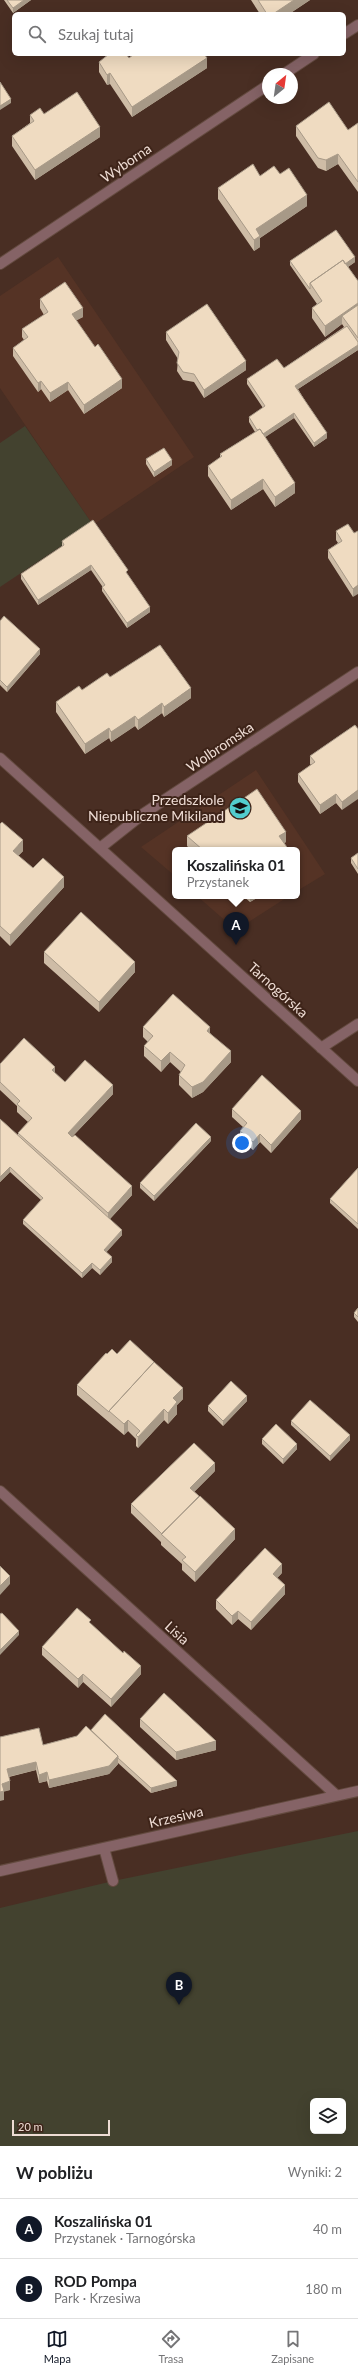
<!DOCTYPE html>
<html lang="pl">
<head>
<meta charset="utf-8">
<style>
	:root { --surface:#fff; --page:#f6f6f6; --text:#202124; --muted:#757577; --line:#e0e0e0; --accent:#111827 }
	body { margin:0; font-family:Lato,sans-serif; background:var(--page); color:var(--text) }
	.controls { position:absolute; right:12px; bottom:12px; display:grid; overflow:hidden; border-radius:6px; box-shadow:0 4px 16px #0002 }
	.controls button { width:36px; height:36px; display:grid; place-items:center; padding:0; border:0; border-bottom:1px solid var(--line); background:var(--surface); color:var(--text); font:20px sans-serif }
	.compass { position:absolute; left:262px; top:68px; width:36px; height:36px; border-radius:50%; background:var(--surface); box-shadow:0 4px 16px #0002; rotate:29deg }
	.scale { position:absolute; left:12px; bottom:10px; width:98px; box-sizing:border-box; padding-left:4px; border:2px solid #eedcd4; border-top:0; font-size:11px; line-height:14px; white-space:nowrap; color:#eedcd4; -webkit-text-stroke:3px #3e2419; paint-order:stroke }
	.you { position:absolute; left:242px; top:1143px; width:14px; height:14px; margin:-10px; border:3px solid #fff; border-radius:50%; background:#1a73e8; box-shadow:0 0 0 6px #1a73e833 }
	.badge { display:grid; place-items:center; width:26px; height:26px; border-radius:50%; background:var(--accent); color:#fff; font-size:13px; font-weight:700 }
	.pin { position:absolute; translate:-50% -33px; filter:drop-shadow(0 1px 2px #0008) }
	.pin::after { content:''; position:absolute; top:21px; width:14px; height:12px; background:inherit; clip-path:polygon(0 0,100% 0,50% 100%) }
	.popup { position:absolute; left:172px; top:847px; width:128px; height:52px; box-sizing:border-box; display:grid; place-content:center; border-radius:6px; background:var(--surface); filter:drop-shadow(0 1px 3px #0005); font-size:13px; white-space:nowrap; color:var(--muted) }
	.popup b { font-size:15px; color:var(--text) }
	.popup::after { content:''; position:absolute; left:50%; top:100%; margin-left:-8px; border:8px solid transparent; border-top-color:var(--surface) }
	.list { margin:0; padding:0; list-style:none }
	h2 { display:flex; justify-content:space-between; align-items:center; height:52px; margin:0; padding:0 16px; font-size:17px }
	h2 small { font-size:13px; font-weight:400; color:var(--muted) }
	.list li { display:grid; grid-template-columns:26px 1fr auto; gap:12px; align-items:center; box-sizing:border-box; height:60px; padding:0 16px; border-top:1px solid var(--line) }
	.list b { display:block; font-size:15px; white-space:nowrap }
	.list p { margin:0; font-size:13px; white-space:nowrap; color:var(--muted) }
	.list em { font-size:13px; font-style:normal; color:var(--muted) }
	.icon { flex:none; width:22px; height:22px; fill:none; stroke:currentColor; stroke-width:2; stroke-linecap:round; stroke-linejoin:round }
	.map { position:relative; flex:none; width:358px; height:2146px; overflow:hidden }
	.search { position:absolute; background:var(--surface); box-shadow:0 4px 16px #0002; left:12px; right:12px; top:12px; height:44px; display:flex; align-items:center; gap:10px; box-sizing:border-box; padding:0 14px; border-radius:6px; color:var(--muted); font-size:15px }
	.sheet { height:172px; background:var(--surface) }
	nav { display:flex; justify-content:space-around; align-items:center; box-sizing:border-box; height:56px; border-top:1px solid var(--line); background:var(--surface); font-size:11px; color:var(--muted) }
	nav a { display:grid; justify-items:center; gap:2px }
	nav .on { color:var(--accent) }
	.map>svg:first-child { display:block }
	.built { fill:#553325 }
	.green { fill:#43422f; fill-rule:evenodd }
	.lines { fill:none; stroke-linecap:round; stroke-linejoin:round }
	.minor-casing { stroke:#634a3f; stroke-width:12 }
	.minor { stroke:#856366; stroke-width:10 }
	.wall { fill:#cebca6 }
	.shaded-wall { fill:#a79987 }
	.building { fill:#efdbc1; stroke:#a79987 }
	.labels { text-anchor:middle; stroke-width:4; stroke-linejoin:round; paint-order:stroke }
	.street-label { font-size:14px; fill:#eedcd4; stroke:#3e2419 }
	.poi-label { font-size:14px; fill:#eedcd4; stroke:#3e2419; text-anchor:end }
</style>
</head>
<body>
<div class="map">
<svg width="358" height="2146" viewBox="0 0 358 2146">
	<rect width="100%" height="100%" fill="#492e23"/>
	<path class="built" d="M58,257L194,457L93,525L0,388V296Z
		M256,770L325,874L297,891V850H175V876L141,847Z
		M197,896H289L236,930Z"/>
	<path class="green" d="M25,426L93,525L0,587V443Z
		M358,1831V2146H0V1908L113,1881ZM313,2101H343V2131H313Z"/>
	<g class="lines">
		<g class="minor-casing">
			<path id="minor" d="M344,34L358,25
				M284,74L314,54
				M0,264L268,85
				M0,758L358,1081
				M100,848L143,814L358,672
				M321,1048L358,1024
				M0,1491L336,1795
				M104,1848L113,1881
				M0,1871L358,1791"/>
		</g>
		<use href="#minor" class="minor"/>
	</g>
	<path class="wall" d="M4,0H31L13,13Z
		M251,0H310L289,14H260Z
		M129,58L207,68L132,117L110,84L107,85L99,72V62Z
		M44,114L100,137L35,180L12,146V136L30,123V115Z
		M358,123V192L338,164L326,171L318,168L296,136V126L348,130Z
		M280,174L307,206L260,238V247L254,251L218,199V188L260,176Z
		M290,261L355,262L348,267L358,281V350L298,389L327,438L314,447L294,418L265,437L295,493L275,507L263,489L231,510L208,476V466L220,458V454L255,432L249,422V417L263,408L247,384V379L284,368L344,327L342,324L325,337L312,318V308L317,304L290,265Z
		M40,299L83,317L76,320L122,388L84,414L68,390L50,402L41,389L38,392L13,356V348L24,340L22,337V329L44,315L40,308Z
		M166,332L246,370L204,398L194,382L183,380L177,371L178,359L166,340Z
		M146,459L172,465L154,477L146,464Z
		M336,531L354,533L353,597L328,558V550L338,543L336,540Z
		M62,541L128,575L150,612L127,628L102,591V586L91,570L38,605L21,579V574L62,547Z
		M0,621L40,654L7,692L0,685Z
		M110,677L191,698L164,717L162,713L138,730L135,726L111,742L109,738L85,754L56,712V702Z
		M355,725L342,810L336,803L320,814L298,782V774L311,765L310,764V756Z
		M244,798L286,842L284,843L289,850H191L187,846V836L244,803Z
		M0,824L23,851L18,856L33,868L64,887L10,946L0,936Z
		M358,853V874L351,863V858Z
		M243,896H260L250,902Z
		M44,952L135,972L99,1012L44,963Z
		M143,1027L210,1033L231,1062L203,1092L192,1098L179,1085V1075L181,1072L170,1062L161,1072L144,1056V1046L148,1042L143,1037Z
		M0,1064L55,1074L65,1082L113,1094L72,1137L132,1195L110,1219L122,1235L106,1252L112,1262L100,1275L92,1268L82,1278L23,1224V1220L41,1200L10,1172L0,1182V1119L18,1135V1133L28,1122L17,1112V1106L0,1090Z
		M232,1109L301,1119L271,1153L260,1142L253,1150L240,1139V1131L243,1127L232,1117Z
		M211,1141L154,1201L140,1188V1183Z
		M358,1168V1229L330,1203V1199Z
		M358,1308V1322L354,1317V1313Z
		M107,1354H117L183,1399L177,1405V1414L168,1424L164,1420L138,1448L136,1446V1439L128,1431L124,1435L77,1395V1385Z
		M247,1401L223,1426L208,1411V1406Z
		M291,1421L350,1440L330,1461L291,1425Z
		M262,1439L297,1449L283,1464L262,1444Z
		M215,1471L194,1492L235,1539L195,1582L182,1570V1564L161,1545V1542L131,1513V1504Z
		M282,1573L277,1578L285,1594L251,1630L238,1619L232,1625L216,1609V1600Z
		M91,1624L141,1674L111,1707L83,1682L78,1688L42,1655V1647Z
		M140,1719L216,1750L176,1760L140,1727Z
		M91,1730L177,1786L151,1793L118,1763V1764L109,1774L49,1788L47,1781L39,1783L36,1770L9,1777L10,1790L4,1791V1800L0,1737L43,1745L77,1736Z"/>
	<path class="shaded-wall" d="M24,0H31L13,13V8Z
		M294,0H310L289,14H273Z
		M207,58V68L132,117V107Z
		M110,73V84L107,85V75Z
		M11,99V103L0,110V106Z
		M100,127V137L35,180V170Z
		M338,154V164L326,171V160Z
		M307,195V206L260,238V247L254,251V240L256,229Z
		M355,257V262L315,290L312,287Z
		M358,303V313L342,316V324L325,337V326Z
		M83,308V317L72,323V314Z
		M358,345V350L295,391V386Z
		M246,361V370L204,398V390Z
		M122,379V388L84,414V405Z
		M41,381V389L38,392V383Z
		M68,382V390L50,402V393Z
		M294,413V418L261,440V435Z
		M327,433V438L314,447V443Z
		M172,460V465L154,477V472Z
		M263,479V489L231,510V500Z
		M295,483V493L275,507V497Z
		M91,565V570L38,605V600Z
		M358,585V594L353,597V589Z
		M150,607V612L127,628V623Z
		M40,649V654L7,692V687Z
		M191,688V698L164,717V707Z
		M162,703V713L138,730V720Z
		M135,716V726L111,742V732Z
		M109,728V738L85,754V744Z
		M358,790V799L342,810V802Z
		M336,794V803L320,814V805Z
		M286,832V842L279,846V836Z
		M23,840V851L13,861V851Z
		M64,877V887L10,946V935Z
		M250,896H260L250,902Z
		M135,962V972L99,1012V1002Z
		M210,1027V1038L207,1031Z
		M231,1051V1062L203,1092L192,1098V1087Z
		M170,1052V1062L161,1072V1061Z
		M55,1067V1075L52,1070Z
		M113,1085V1094L68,1141V1133Z
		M301,1111V1119L271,1153V1145Z
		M260,1134V1142L253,1150V1142Z
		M211,1137V1141L154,1201V1196Z
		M10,1167V1172L0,1182V1177Z
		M132,1186V1195L108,1221V1213Z
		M122,1230V1235L104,1255V1250Z
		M112,1257V1262L100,1275V1270Z
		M92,1263V1268L82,1278V1273Z
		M183,1388V1399L177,1405V1414L168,1424V1413L173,1398Z
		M247,1396V1401L223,1426V1421Z
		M164,1409V1420L138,1448V1437Z
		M128,1420V1431L124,1435V1424Z
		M350,1435V1440L330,1461V1456Z
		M297,1444V1449L283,1464V1459Z
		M215,1463V1471L190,1496V1488Z
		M235,1529V1539L195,1582V1572Z
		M282,1564V1573L273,1582V1574Z
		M10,1576V1584L0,1595V1586Z
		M285,1585V1594L251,1630V1622Z
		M238,1611V1619L232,1625V1616Z
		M19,1631V1635L0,1655V1650Z
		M141,1666V1674L111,1707V1699Z
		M83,1674V1682L78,1688V1679Z
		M216,1741V1750L176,1760V1752Z
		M118,1756V1764L109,1774L49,1788V1780Z
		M36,1762V1770L7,1777V1769Z
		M47,1772V1781L39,1783V1775Z
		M10,1781V1790L3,1792L4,1791V1800L0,1801V1792L2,1784Z
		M177,1781V1786L151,1793V1788Z"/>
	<path class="building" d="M7,0H24L13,8Z
		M258,0H294L273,14H267Z
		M109,54H126L129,58L134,54H204L207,58L132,107L110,73L107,75L99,62Z
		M0,82L11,99L0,106Z
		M77,92L100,127L35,170L12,136L34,121L30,115L40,108L44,114Z
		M329,102L348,130L358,123V182L338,154L326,160L318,158L296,126Z
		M253,164L260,176L274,166L280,174L289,168L307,195L256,229L260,236L254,240L218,188Z
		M336,230L355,257L345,264L343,260L310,283V289L290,261Z
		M343,260L358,281V303L325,326L312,308L322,301L310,283Z
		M65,282L83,308L72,314L95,347L98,344L122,379L84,405L68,382L50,393L41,381L38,383L13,348L28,337L22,329L48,312L40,299Z
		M207,304L246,361L204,390L194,374L183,372L177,363L179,352L166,332Z
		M358,305V338L342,316Z
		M347,326L358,342V345L295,386L327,433L314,443L294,413L263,434L260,429L257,430L249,417L265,406L247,379L277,359L284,368Z
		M260,429L295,483L275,497L263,479L231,500L208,466L222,456L220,454Z
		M164,448L172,460L154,472L146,459Z
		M93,520L128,570L126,572L150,607L127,623L102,587L105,585L91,565L38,600L21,574L64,545L62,541Z
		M348,524L354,533L358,531V585L353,589L328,550L342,541L336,531Z
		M4,616L40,649L7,687L0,680V621Z
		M160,645L191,688L164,707L162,703L138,720L135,716L111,732L109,728L85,744L56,702L79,686L82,690L107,673L110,677Z
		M355,725L358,729V790L342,802L336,794L320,805L298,774L315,762L310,756Z
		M257,789L286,832L279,836L289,850H203L187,836L236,803L239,806L246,802L244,798Z
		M2,822L23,840L13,851L33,868L43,858L64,877L10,935L0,926V824Z
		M358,853V869L351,858Z
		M81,912L135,962L99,1002L44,952Z
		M173,994L210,1027L207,1031L231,1051L203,1082L192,1087L179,1075L185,1065L170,1052L161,1061L144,1046L153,1036L143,1027Z
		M24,1038L55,1067L52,1070L65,1082L85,1060L113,1085L68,1133L72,1137L75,1135L132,1186L108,1213L18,1133L32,1118L17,1104L20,1101L0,1082V1064Z
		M262,1075L301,1111L271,1145L260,1134L253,1142L240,1131L247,1123L232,1109Z
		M0,1119L122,1230L104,1250L112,1257L100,1270L92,1263L82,1273L23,1220L43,1198L10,1167L0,1177Z
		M196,1123L211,1137L154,1196L140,1183Z
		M358,1168V1224L330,1199Z
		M358,1308V1317L354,1313Z
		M130,1340L154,1362L109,1411V1412L77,1385L106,1353L107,1354L112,1349L117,1354Z
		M154,1362L183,1388L173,1398L177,1402L168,1413L164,1409L138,1437L136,1435L140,1431L128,1420L124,1424L109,1411Z
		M231,1381L247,1396L223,1421L208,1406Z
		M310,1400L350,1435L330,1456L291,1421Z
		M276,1424L297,1444L283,1459L262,1439Z
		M194,1443L215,1463L190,1488L199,1496L162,1534L131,1504Z
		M200,1496L235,1529L195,1572L182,1560L186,1557L161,1534Z
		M265,1548L282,1564L273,1574L285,1585L251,1622L238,1611L232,1616L216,1600Z
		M0,1566L10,1576L0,1586Z
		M77,1608L91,1620L89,1622L123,1653L124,1651L141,1666L111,1699L83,1674L78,1679L42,1647Z
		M2,1613L19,1631L0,1650V1614Z
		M164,1693L216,1741L176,1752L140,1719Z
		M105,1714L177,1781L151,1788L118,1758V1756L91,1730Z
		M86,1726L118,1756L109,1766L49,1780L47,1772L39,1775L36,1762L7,1769L10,1781L2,1784L4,1791L0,1792V1737L39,1728L43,1745L77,1736Z"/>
	<defs>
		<g id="school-disc" transform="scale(1.15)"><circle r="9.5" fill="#52cdce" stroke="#3e2419"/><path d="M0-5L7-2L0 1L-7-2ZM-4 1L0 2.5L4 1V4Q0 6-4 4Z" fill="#111"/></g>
	</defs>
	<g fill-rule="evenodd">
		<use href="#school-disc" x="240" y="808"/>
	</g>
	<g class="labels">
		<g class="street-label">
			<text transform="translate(126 163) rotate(-34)" y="5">Wyborna</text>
			<text transform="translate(220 747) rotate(-34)" y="5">Wolbromska</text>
			<text transform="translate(278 990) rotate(42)" y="5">Tarnogórska</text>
			<text transform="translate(177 1633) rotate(42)" y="5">Lisia</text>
			<text transform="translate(176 1817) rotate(-13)" y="5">Krzesiwa</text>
		</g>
		<g class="poi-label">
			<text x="224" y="805">Przedszkole<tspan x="224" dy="16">Niepubliczne Mikiland</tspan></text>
		</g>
	</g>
</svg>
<div class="controls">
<button><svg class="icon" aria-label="layers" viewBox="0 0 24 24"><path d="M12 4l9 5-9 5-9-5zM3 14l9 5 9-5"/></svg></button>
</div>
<svg class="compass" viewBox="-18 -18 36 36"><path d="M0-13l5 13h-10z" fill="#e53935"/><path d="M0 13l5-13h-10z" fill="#757577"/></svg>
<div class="scale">20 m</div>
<div class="you"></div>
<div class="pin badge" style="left:236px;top:945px">A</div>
<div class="popup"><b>Koszalińska 01</b>Przystanek</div>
<div class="pin badge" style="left:179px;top:2005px">B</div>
<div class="search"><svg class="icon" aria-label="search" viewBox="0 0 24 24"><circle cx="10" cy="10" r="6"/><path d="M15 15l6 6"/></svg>Szukaj tutaj</div>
</div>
<section class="sheet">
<h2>W pobliżu<small>Wyniki: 2</small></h2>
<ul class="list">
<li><span class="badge">A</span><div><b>Koszalińska 01</b><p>Przystanek · Tarnogórska</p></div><em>40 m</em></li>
<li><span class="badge">B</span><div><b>ROD Pompa</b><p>Park · Krzesiwa</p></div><em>180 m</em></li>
</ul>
</section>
<nav>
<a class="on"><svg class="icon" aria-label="map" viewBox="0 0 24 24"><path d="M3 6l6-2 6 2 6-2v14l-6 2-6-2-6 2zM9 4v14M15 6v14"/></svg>Mapa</a>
<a><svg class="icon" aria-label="directions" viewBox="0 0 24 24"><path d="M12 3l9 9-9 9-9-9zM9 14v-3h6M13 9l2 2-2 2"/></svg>Trasa</a>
<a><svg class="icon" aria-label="saved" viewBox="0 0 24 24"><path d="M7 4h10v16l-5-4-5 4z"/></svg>Zapisane</a>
</nav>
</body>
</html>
